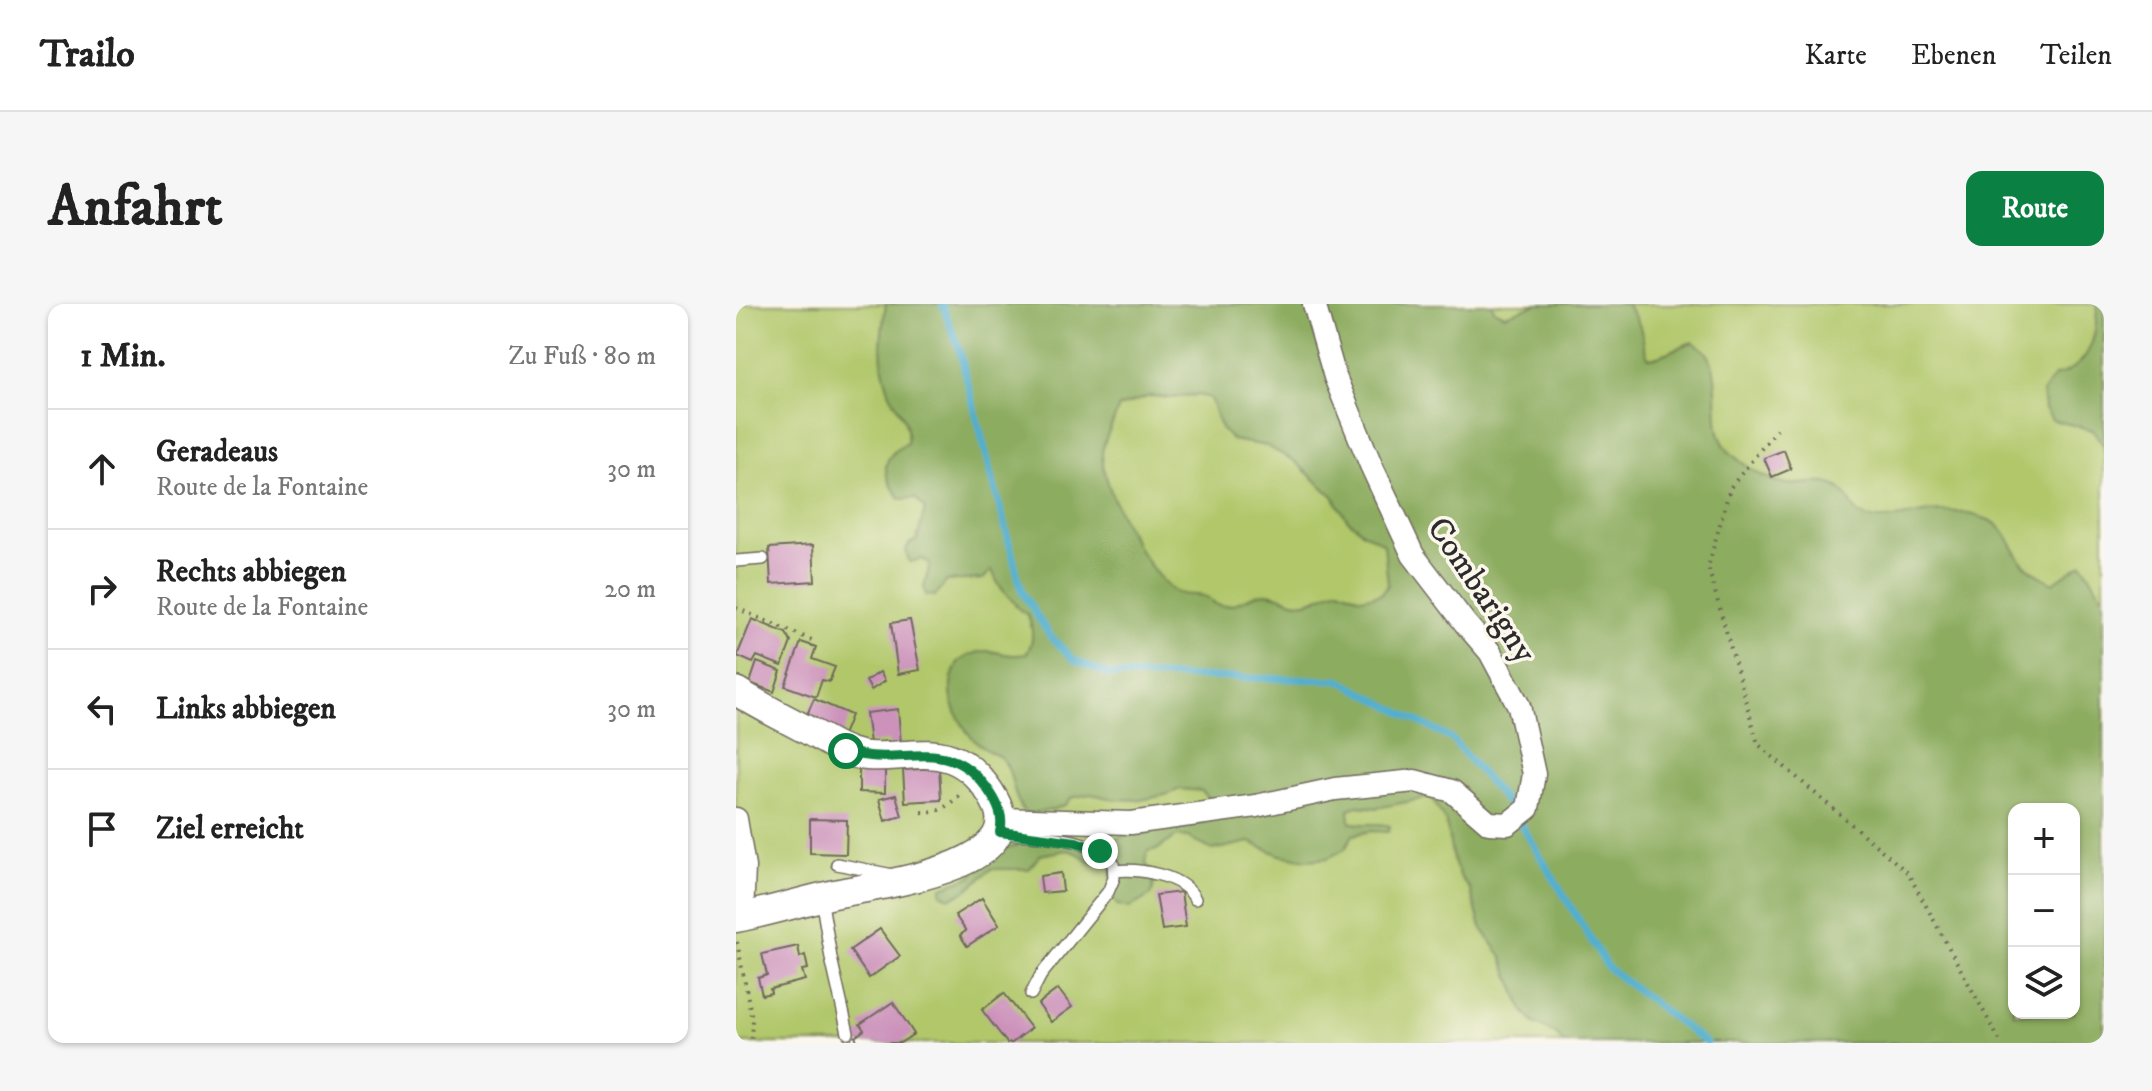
<!DOCTYPE html>
<html lang="de">
<head>
<meta charset="utf-8">
<style>
	:root { --surface:#fff; --page:#f6f6f6; --text:#222; --muted:#767676; --line:#e0e0e0; --accent:#0b8043 }
	body { margin:0; font-family:"IM FELL DW Pica",serif; background:var(--page); color:var(--text) }
	.controls { position:absolute; right:24px; bottom:24px; display:grid; overflow:hidden; border-radius:16px; box-shadow:0 2px 6px #0004 }
	.controls button { width:72px; height:72px; display:grid; place-items:center; padding:0; border:0; border-bottom:2px solid var(--line); background:var(--surface); color:var(--text); font:40px sans-serif }
	.stop { position:absolute; width:24px; height:24px; margin:-18px; border:6px solid #0b8043; border-radius:50%; background:#fff }
	.stop.end { background:#0b8043; border-color:#fff; box-shadow:0 2px 8px #0008 }
	.list { margin:0; padding:0; list-style:none }
	h2 { display:flex; justify-content:space-between; align-items:center; height:104px; margin:0; padding:0 32px; font-size:34px }
	h2 small { font-size:26px; font-weight:400; color:var(--muted) }
	.list li { display:grid; grid-template-columns:52px 1fr auto; gap:24px; align-items:center; box-sizing:border-box; height:120px; padding:0 32px; border-top:2px solid var(--line) }
	.list b { display:block; font-size:30px; white-space:nowrap }
	.list p { margin:0; font-size:26px; white-space:nowrap; color:var(--muted) }
	.list em { font-size:26px; font-style:normal; color:var(--muted) }
	.icon { flex:none; width:44px; height:44px; fill:none; stroke:currentColor; stroke-width:2; stroke-linecap:round; stroke-linejoin:round }
	.map { position:relative; flex:none; width:1368px; height:739px; overflow:hidden; border-radius:16px }
	header { display:flex; align-items:center; gap:48px; box-sizing:border-box; height:112px; padding:0 40px; background:var(--surface); border-bottom:2px solid var(--line) }
	header strong { font-size:38px }
	nav { display:flex; gap:44px; margin-inline-start:auto; font-size:28px }
	.intro { display:flex; align-items:center; justify-content:space-between; box-sizing:border-box; height:192px; padding:0 48px }
	h1 { margin:0; font-size:56px }
	.button { padding:20px 36px; border-radius:16px; background:var(--accent); color:#fff; font-size:28px; font-weight:700 }
	main { display:flex; gap:48px; padding:0 48px }
	aside { flex:1; background:var(--surface); border-radius:16px; box-shadow:0 2px 6px #0004 }
	.map>svg:first-child { display:block }
	.green { fill:#b1c76b; stroke:#6e794b; stroke-width:2; fill-rule:evenodd }
	.forest { fill:#8cac5f; stroke:#5c6c45; stroke-width:2; fill-rule:evenodd }
	.lines { fill:none; stroke-linecap:round; stroke-linejoin:round }
	.stream { stroke:#51afcf; stroke-width:7 }
	.building { fill:#cc92bb }
	.service-casing { stroke:#70695d; stroke-width:14 }
	.minor-casing { stroke:#70695d; stroke-width:25 }
	.tertiary-casing { stroke:#70695d; stroke-width:31 }
	.path { stroke:#70695d; stroke-width:4; stroke-dasharray:2 6; stroke-linecap:butt }
	.service { stroke:#fff; stroke-width:11 }
	.minor { stroke:#fff; stroke-width:22 }
	.tertiary { stroke:#fff; stroke-width:28 }
	.route { stroke:#0b8043; stroke-width:10 }
	.labels { text-anchor:middle; stroke-width:7; stroke-linejoin:round; paint-order:stroke }
	.street-label { font-size:34px; fill:#2b2b2b; stroke:#fbf7ec }
</style>
</head>
<body>
<header>
<strong>Trailo</strong>
<nav><a>Karte</a><a>Ebenen</a><a>Teilen</a></nav>
</header>
<div class="intro"><h1>Anfahrt</h1><a class="button">Route</a></div>
<main>
<aside>
<h2>1 Min.<small>Zu Fuß · 80 m</small></h2>
<ul class="list">
<li><svg class="icon" aria-label="ahead" viewBox="0 0 24 24"><path d="M12 20V5M6 11l6-6 6 6"/></svg><div><b>Geradeaus</b><p>Route de la Fontaine</p></div><em>30 m</em></li>
<li><svg class="icon" aria-label="right" viewBox="0 0 24 24"><path d="M7 20v-9h11M14 6l5 5-5 5"/></svg><div><b>Rechts abbiegen</b><p>Route de la Fontaine</p></div><em>20 m</em></li>
<li><svg class="icon" aria-label="left" viewBox="0 0 24 24"><path d="M17 20v-9H6M10 6l-5 5 5 5"/></svg><div><b>Links abbiegen</b></div><em>30 m</em></li>
<li><svg class="icon" aria-label="arrive" viewBox="0 0 24 24"><path d="M6 21V4h12l-3 4 3 4H6"/></svg><div><b>Ziel erreicht</b></div></li>
</ul>
</aside>
<div class="map">
<svg width="1368" height="739" viewBox="0 0 1368 739">
	<rect width="100%" height="100%" fill="#fbf7ec"/>
	<filter id="ink" filterUnits="userSpaceOnUse"><feTurbulence type="fractalNoise" baseFrequency=".0125" numOctaves="2"/><feDisplacementMap in="SourceGraphic" scale="16" xChannelSelector="R" yChannelSelector="G"/><feConvolveMatrix kernelMatrix="1 2 1 2 8 2 1 2 1" color-interpolation-filters="sRGB"/></filter>
	<filter id="wash" filterUnits="userSpaceOnUse"><feTurbulence type="fractalNoise" baseFrequency=".006" numOctaves="4" result="noise"/><feDisplacementMap in="SourceGraphic" scale="32" xChannelSelector="R" yChannelSelector="G"/><feGaussianBlur stdDeviation="1.8" result="paint"/><feColorMatrix in="noise" values="0 0 0 0 0 0 0 0 0 0 0 0 0 0 0 0 0 1.4 0 .05"/><feComposite in="paint" operator="in"/></filter>
	<g filter="url(#wash)">
		<rect width="100%" height="100%" fill="#f0dbb9"/>
		<path class="green" d="M0,0H1368V739H0ZM1278,505H1338V709H1278Z"/>
		<path class="forest" d="M150,0H756L758,6L769,11L801,0H890C895,7 901,14 904,23C908,34 906,43 913,54C930,52 941,42 957,38C961,41 968,45 971,49C991,80 967,128 998,152C1012,164 1033,178 1052,180C1065,182 1081,176 1094,180C1119,186 1109,212 1139,215C1159,216 1174,211 1193,208C1213,206 1235,209 1253,216C1271,223 1275,245 1287,259C1295,268 1307,273 1317,279L1346,259C1355,270 1360,285 1368,292V739H828L819,729L798,719L787,706L766,653L745,623L734,585L725,574L717,556L710,518L695,493L641,504L622,502L613,505L614,518C627,523 641,517 654,522L652,528L635,527L617,531L609,545L592,554L571,556L544,551L514,538L476,546L452,533L441,532L422,545L412,547L410,560C419,571 420,577 415,591L393,604L381,601L374,589L375,563L355,559L341,549L331,546L304,551L293,565H255C241,577 232,588 214,594L205,589L206,583L236,572L245,553L282,541L293,528L343,542L359,552L369,550L377,543L380,535L391,530L414,529L425,523L446,524L467,519C474,505 478,499 466,487L444,485L429,491L405,496L377,495L355,490L335,494L329,501L316,506L290,510C274,492 279,467 265,454C261,450 254,449 249,445C231,434 213,403 215,381C215,373 219,365 222,358C257,335 261,356 290,350C299,336 297,326 292,311C277,303 283,302 273,293C262,281 262,281 256,266L247,275L211,277L199,292L190,291L188,284L194,260L187,255L173,258L170,246L173,240L181,236L189,204L179,194L165,195C147,173 141,155 171,139C174,111 158,106 151,81C142,53 145,29 150,0ZM462,91L474,94L485,125L496,136L531,142L557,156L597,192L611,215L625,227L648,240L652,281L645,290L625,294L604,285C592,287 583,296 570,298C555,300 544,289 529,289C514,290 498,305 482,301C477,300 473,294 467,292C457,289 447,293 438,287C409,267 366,184 366,149C366,139 379,115 383,103L414,92L434,94ZM1278,505H1338V709H1278Z
			M1361,0H1368V142L1357,126L1316,116L1308,103L1306,89L1318,72C1354,64 1361,33 1361,0Z"/>
		<g class="lines">
			<path class="stream" d="M206,0L223,45L286,288L314,332L338,356L373,371L603,376L716,435L775,504L872,664L970,739"/>
		</g>
		<g id="blocks">
			<path class="building" d="M1048,146L1055,165L1036,173L1028,154Z
				M77,241L79,277L35,280L33,244Z
				M16,315L50,329L55,338L46,362L21,352L17,359L1,352Z
				M174,316L184,366L162,370L155,319Z
				M65,338L80,343L76,355L99,363L93,378L86,376L80,393L49,382Z
				M21,358L45,367L38,388L14,379Z
				M144,368L149,377L135,386L130,377Z
				M78,395L115,411L107,431L69,415Z
				M162,405L165,440L153,442L152,437L134,439L130,409Z
				M123,464H149V489L123,488Z
				M203,464L205,496L169,498L167,466Z
				M160,491L166,512L149,517L143,495Z
				M74,515L111,516L110,550L74,549Z
				M325,569L327,587L306,589L304,572Z
				M445,588L450,623L426,626L420,591Z
				M246,594L263,621L231,642L224,631L230,627L219,611Z
				M144,625L164,652L133,674L114,646Z
				M62,642L64,653L69,651L72,665L66,666L69,676L34,685L35,689L26,691L22,674L31,671L26,650Z
				M322,685L336,703L315,718L302,700Z
				M268,689L295,724L276,739H271L246,706Z
				M157,698L178,730L164,739H123L119,733L128,726L124,720Z"/>
		</g>
	</g>
	<g filter="url(#ink)">
		<use href="#blocks" fill-opacity="0" stroke="#70695d" stroke-width="2"/>
		<g class="lines">
			<g class="service-casing">
				<path id="service" d="M0,257L27,255
					M264,528C300,534 352,529 377,559L378,574L372,588L305,671L295,690
					M101,560L152,570
					M378,567C403,564 447,571 459,595
					M85,593L95,654L112,729"/>
			</g>
			<g class="minor-casing">
				<path id="minor" d="M0,515L8,563L6,613
					M266,515L395,519L520,502L599,485L679,477L716,487L753,519L772,520L792,504L798,470L783,402L754,348L729,319L677,251L635,161L599,73L578,0"/>
			</g>
			<g class="tertiary-casing">
				<path id="tertiary" d="M0,387C24,402 50,415 75,428C91,437 106,447 124,451C155,457 192,442 221,457C238,465 253,484 261,501C290,566 132,582 94,591C63,598 32,608 0,614"/>
			</g>
			<path class="path" d="M1041,125L994,184L972,263L1022,440L1172,569L1265,739
				M0,304L78,337
				M186,508C204,510 212,501 225,490
				M1,638L16,715L15,739"/>
			<use href="#service" class="service"/>
			<use href="#minor" class="minor"/>
			<use href="#tertiary" class="tertiary"/>
		</g>
	</g>
	<g class="lines" filter="url(#ink)">
		<path class="route" d="M110,447C167,466 210,426 253,487C262,500 268,513 264,528L340,538L364,547"/>
	</g>
	<g class="labels">
		<g class="street-label">
			<text transform="translate(747 285) rotate(56)" y="12">Combarigny</text>
		</g>
	</g>
</svg>
<div class="controls">
<button>+</button>
<button>−</button>
<button><svg class="icon" aria-label="layers" viewBox="0 0 24 24"><path d="M12 4l9 5-9 5-9-5zM3 14l9 5 9-5"/></svg></button>
</div>
<div class="stop" style="left:110px;top:447px"></div>
<div class="stop end" style="left:364px;top:547px"></div>
</div>
</main>
</body>
</html>
